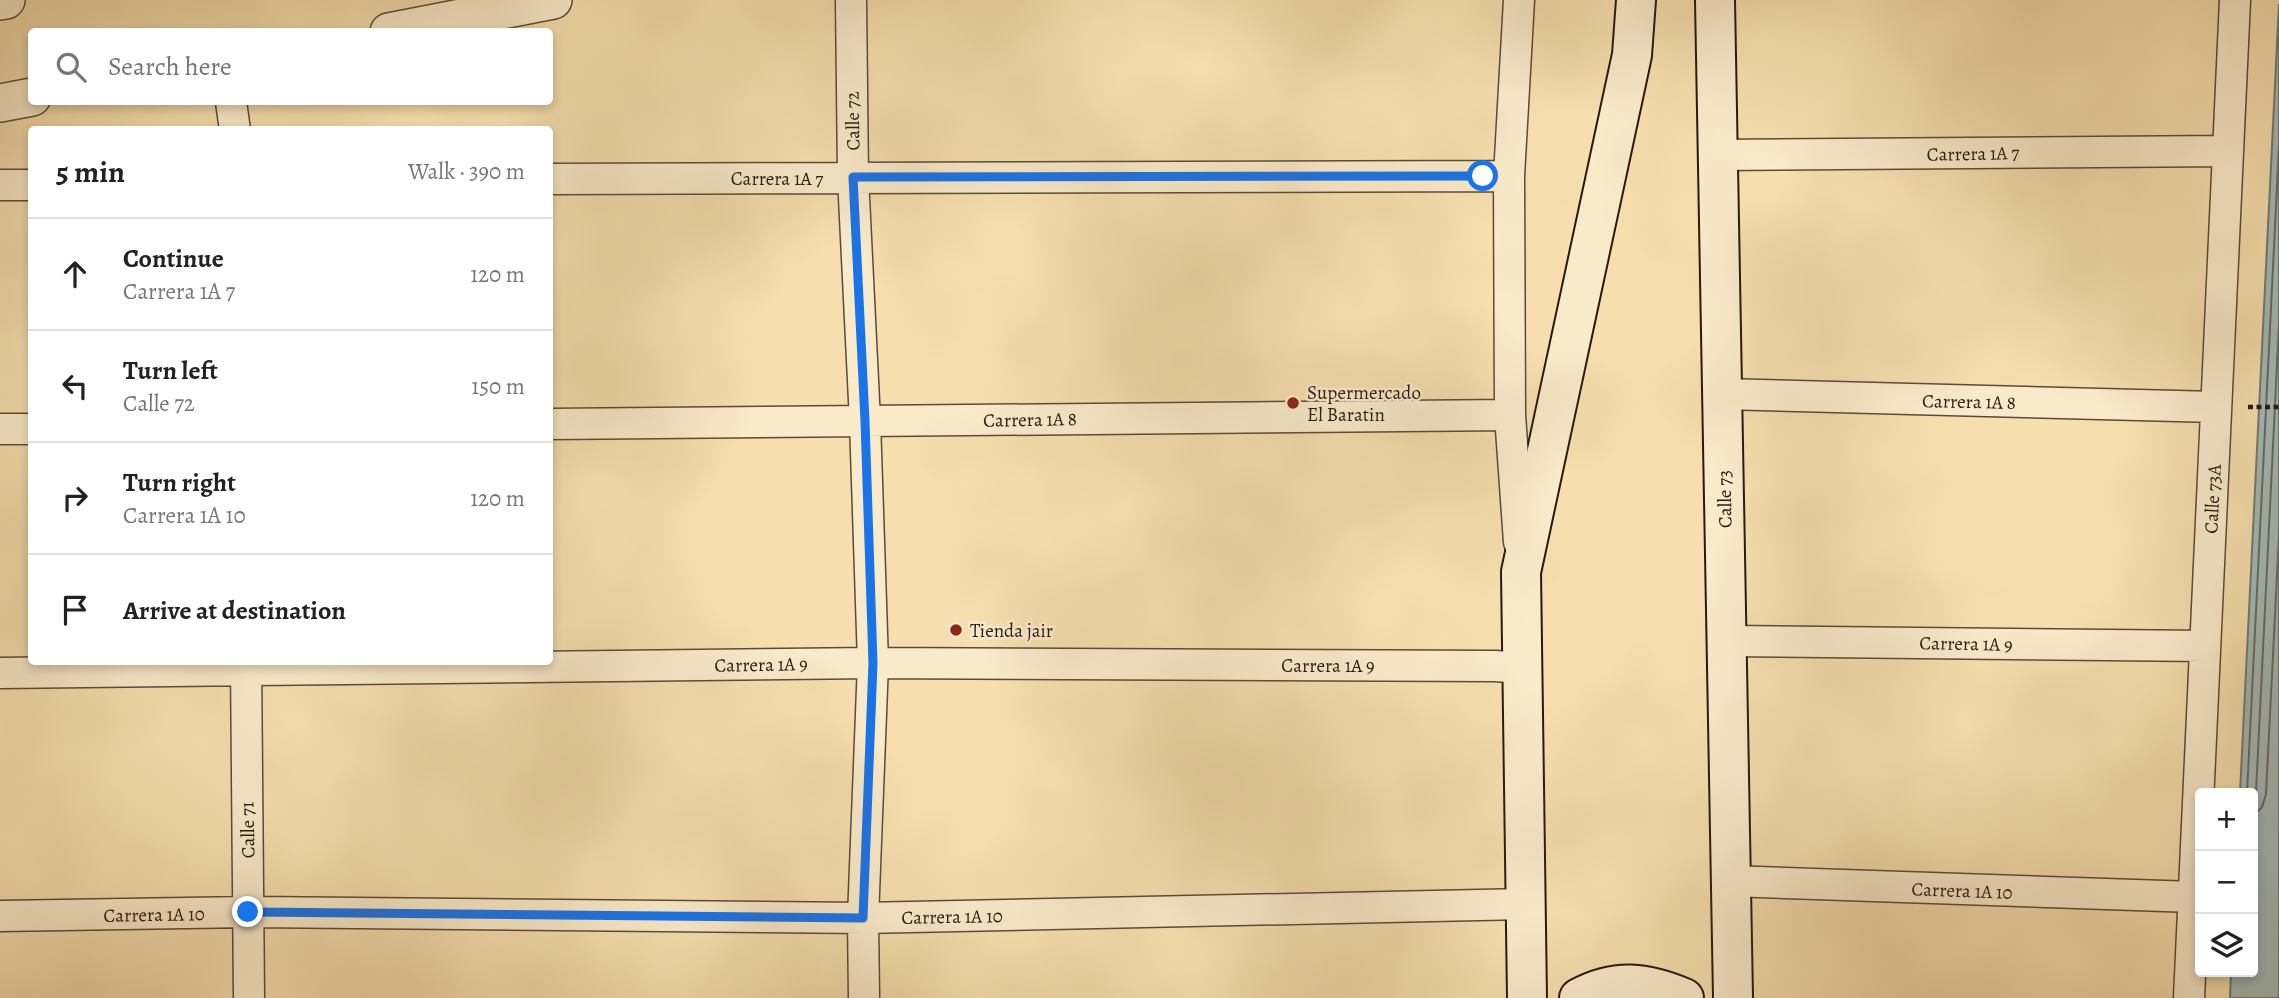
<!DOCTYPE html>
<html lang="en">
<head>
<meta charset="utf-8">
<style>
	:root { --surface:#fff; --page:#f2f2f2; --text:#222; --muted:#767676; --line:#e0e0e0 }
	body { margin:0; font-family:Alegreya,serif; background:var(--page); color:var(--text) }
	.controls { position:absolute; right:21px; bottom:21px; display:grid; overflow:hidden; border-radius:7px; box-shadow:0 4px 10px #0003 }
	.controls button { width:63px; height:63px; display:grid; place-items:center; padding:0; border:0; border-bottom:2px solid var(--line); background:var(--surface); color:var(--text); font:35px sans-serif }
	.stop { position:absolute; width:21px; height:21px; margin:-16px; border:5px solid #1a73e8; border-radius:50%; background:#fff }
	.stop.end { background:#1a73e8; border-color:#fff; box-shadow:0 2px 7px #0008 }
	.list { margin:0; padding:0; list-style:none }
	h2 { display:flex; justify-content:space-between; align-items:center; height:91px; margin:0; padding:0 28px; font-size:30px }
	h2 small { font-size:23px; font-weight:400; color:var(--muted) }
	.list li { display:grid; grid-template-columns:46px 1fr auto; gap:21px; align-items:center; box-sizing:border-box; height:112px; padding:0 28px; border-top:2px solid var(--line) }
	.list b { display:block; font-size:26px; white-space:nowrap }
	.list p { margin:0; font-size:23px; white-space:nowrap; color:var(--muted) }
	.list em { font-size:23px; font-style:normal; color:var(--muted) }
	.icon { flex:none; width:38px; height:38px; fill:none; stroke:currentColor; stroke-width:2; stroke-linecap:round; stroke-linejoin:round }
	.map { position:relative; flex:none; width:2279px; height:998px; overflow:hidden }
	.search { position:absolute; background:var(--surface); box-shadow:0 4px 10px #0003; left:28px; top:28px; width:525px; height:77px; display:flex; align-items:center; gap:18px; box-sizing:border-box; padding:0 24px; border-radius:7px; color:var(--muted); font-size:26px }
	.panel { position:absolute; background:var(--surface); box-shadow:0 4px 10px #0003; left:28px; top:126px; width:525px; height:539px; border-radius:7px }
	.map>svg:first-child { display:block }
	.water { fill:#a3b9b6; stroke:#727974; stroke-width:2 }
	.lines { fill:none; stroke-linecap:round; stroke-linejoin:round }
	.shore { stroke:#666964; stroke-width:2 }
	.minor-casing { stroke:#5c4a38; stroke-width:33 }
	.tertiary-casing { stroke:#5c4a38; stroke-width:40 }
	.secondary-casing { stroke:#291911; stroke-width:42 }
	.path { stroke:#291911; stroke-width:4.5; stroke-dasharray:5 3.5; stroke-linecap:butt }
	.minor { stroke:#f9eaca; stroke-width:30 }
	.tertiary { stroke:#f9eaca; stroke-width:37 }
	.secondary { stroke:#f9eaca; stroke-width:38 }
	.route { stroke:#1a73e8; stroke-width:9 }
	.poi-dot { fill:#8f2418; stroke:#f9eaca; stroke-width:2.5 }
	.labels { text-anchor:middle; stroke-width:5; stroke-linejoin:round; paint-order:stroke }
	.street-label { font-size:19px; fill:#291911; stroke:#f9eaca }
	.poi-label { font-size:19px; fill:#291911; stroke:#f9eaca; text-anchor:start }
</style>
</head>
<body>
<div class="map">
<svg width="2279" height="998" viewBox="0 0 2279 998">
	<rect width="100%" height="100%" fill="#f6deae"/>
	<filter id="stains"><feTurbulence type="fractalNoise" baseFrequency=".00286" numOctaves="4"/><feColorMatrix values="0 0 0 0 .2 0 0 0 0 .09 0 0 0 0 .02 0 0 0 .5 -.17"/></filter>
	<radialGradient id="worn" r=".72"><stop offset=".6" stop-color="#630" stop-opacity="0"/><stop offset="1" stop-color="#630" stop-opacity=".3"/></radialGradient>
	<path class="water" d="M2279,4V998H2230L2231,972H2253V793H2240Z"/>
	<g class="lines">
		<path class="shore" d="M2247,793L2279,146
			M2253,802L2256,792L2279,324
			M2253,816L2262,807L2266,794L2279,536"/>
		<g class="minor-casing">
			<path id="minor" d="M851,0L853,177L865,421L873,663L863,918L864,998
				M1519,0L1509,176L1510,415L1519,542
				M231,102L235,130
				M1717,155L2228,151
				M550,179L1509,176
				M0,185H32
				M1722,394L2216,407
				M550,424L1510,415
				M0,429H32
				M1726,641L2205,646
				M246,662L249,998
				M0,673L873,663L1495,666L1523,668
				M1730,881L2194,897
				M0,916L248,912L863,918L1526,904
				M2189,998L2235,0"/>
		</g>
		<g class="tertiary-casing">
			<path id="tertiary" d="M0,1L6,0
				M389,32L553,0
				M0,103L32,97"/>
		</g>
		<g class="secondary-casing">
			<path id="secondary" d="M1715,0L1733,998
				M1527,998L1521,572L1632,55L1636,0
				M1579,998C1616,978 1646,982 1684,998"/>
		</g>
		<path class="path" d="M2248,407H2279"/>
		<use href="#minor" class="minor"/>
		<use href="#tertiary" class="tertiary"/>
		<use href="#secondary" class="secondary"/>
	</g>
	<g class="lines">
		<path class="route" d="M248,912L863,918L873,663L865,421L853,177L1483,176"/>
	</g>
	<g class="poi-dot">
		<circle cx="1293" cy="403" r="7"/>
		<circle cx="956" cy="630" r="7"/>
	</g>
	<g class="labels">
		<g class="street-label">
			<text transform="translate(852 121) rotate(-91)" y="7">Calle 72</text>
			<text transform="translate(1973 153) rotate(-1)" y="7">Carrera 1A 7</text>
			<text x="777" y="185">Carrera 1A 7</text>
			<text transform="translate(1969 401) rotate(1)" y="7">Carrera 1A 8</text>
			<text transform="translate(1030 419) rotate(-1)" y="7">Carrera 1A 8</text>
			<text transform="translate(1724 499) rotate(-91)" y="7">Calle 73</text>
			<text transform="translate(2212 499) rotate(-87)" y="7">Calle 73A</text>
			<text transform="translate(1966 643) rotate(1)" y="7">Carrera 1A 9</text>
			<text transform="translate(761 664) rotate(-1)" y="7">Carrera 1A 9</text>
			<text x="1328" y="672">Carrera 1A 9</text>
			<text transform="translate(247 830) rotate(-91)" y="7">Calle 71</text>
			<text transform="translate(1962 890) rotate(2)" y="7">Carrera 1A 10</text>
			<text transform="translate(154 914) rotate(-1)" y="7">Carrera 1A 10</text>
			<text transform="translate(952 916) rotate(-1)" y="7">Carrera 1A 10</text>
		</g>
		<g class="poi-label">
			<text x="1307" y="399">Supermercado<tspan x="1307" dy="22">El Baratin</tspan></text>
			<text x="970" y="637">Tienda jair</text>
		</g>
	</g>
	<rect width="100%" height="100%" filter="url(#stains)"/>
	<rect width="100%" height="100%" fill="url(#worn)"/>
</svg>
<div class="controls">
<button>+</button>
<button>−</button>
<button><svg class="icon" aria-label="layers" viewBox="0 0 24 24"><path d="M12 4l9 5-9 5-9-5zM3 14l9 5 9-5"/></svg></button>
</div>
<div class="stop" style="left:1483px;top:176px"></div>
<div class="stop end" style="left:248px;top:912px"></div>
<div class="search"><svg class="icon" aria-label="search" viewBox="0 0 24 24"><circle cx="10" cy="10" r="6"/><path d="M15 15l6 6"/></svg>Search here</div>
<section class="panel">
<h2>5 min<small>Walk · 390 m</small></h2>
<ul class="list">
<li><svg class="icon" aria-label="ahead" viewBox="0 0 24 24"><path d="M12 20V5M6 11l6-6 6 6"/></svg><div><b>Continue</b><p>Carrera 1A 7</p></div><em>120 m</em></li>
<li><svg class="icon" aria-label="left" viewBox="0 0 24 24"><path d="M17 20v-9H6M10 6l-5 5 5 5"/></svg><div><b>Turn left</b><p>Calle 72</p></div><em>150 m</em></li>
<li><svg class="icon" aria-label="right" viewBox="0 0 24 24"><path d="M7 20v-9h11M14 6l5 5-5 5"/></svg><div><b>Turn right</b><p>Carrera 1A 10</p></div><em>120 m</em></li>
<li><svg class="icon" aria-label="arrive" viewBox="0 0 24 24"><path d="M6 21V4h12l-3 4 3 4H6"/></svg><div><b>Arrive at destination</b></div></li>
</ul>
</section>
</div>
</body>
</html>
